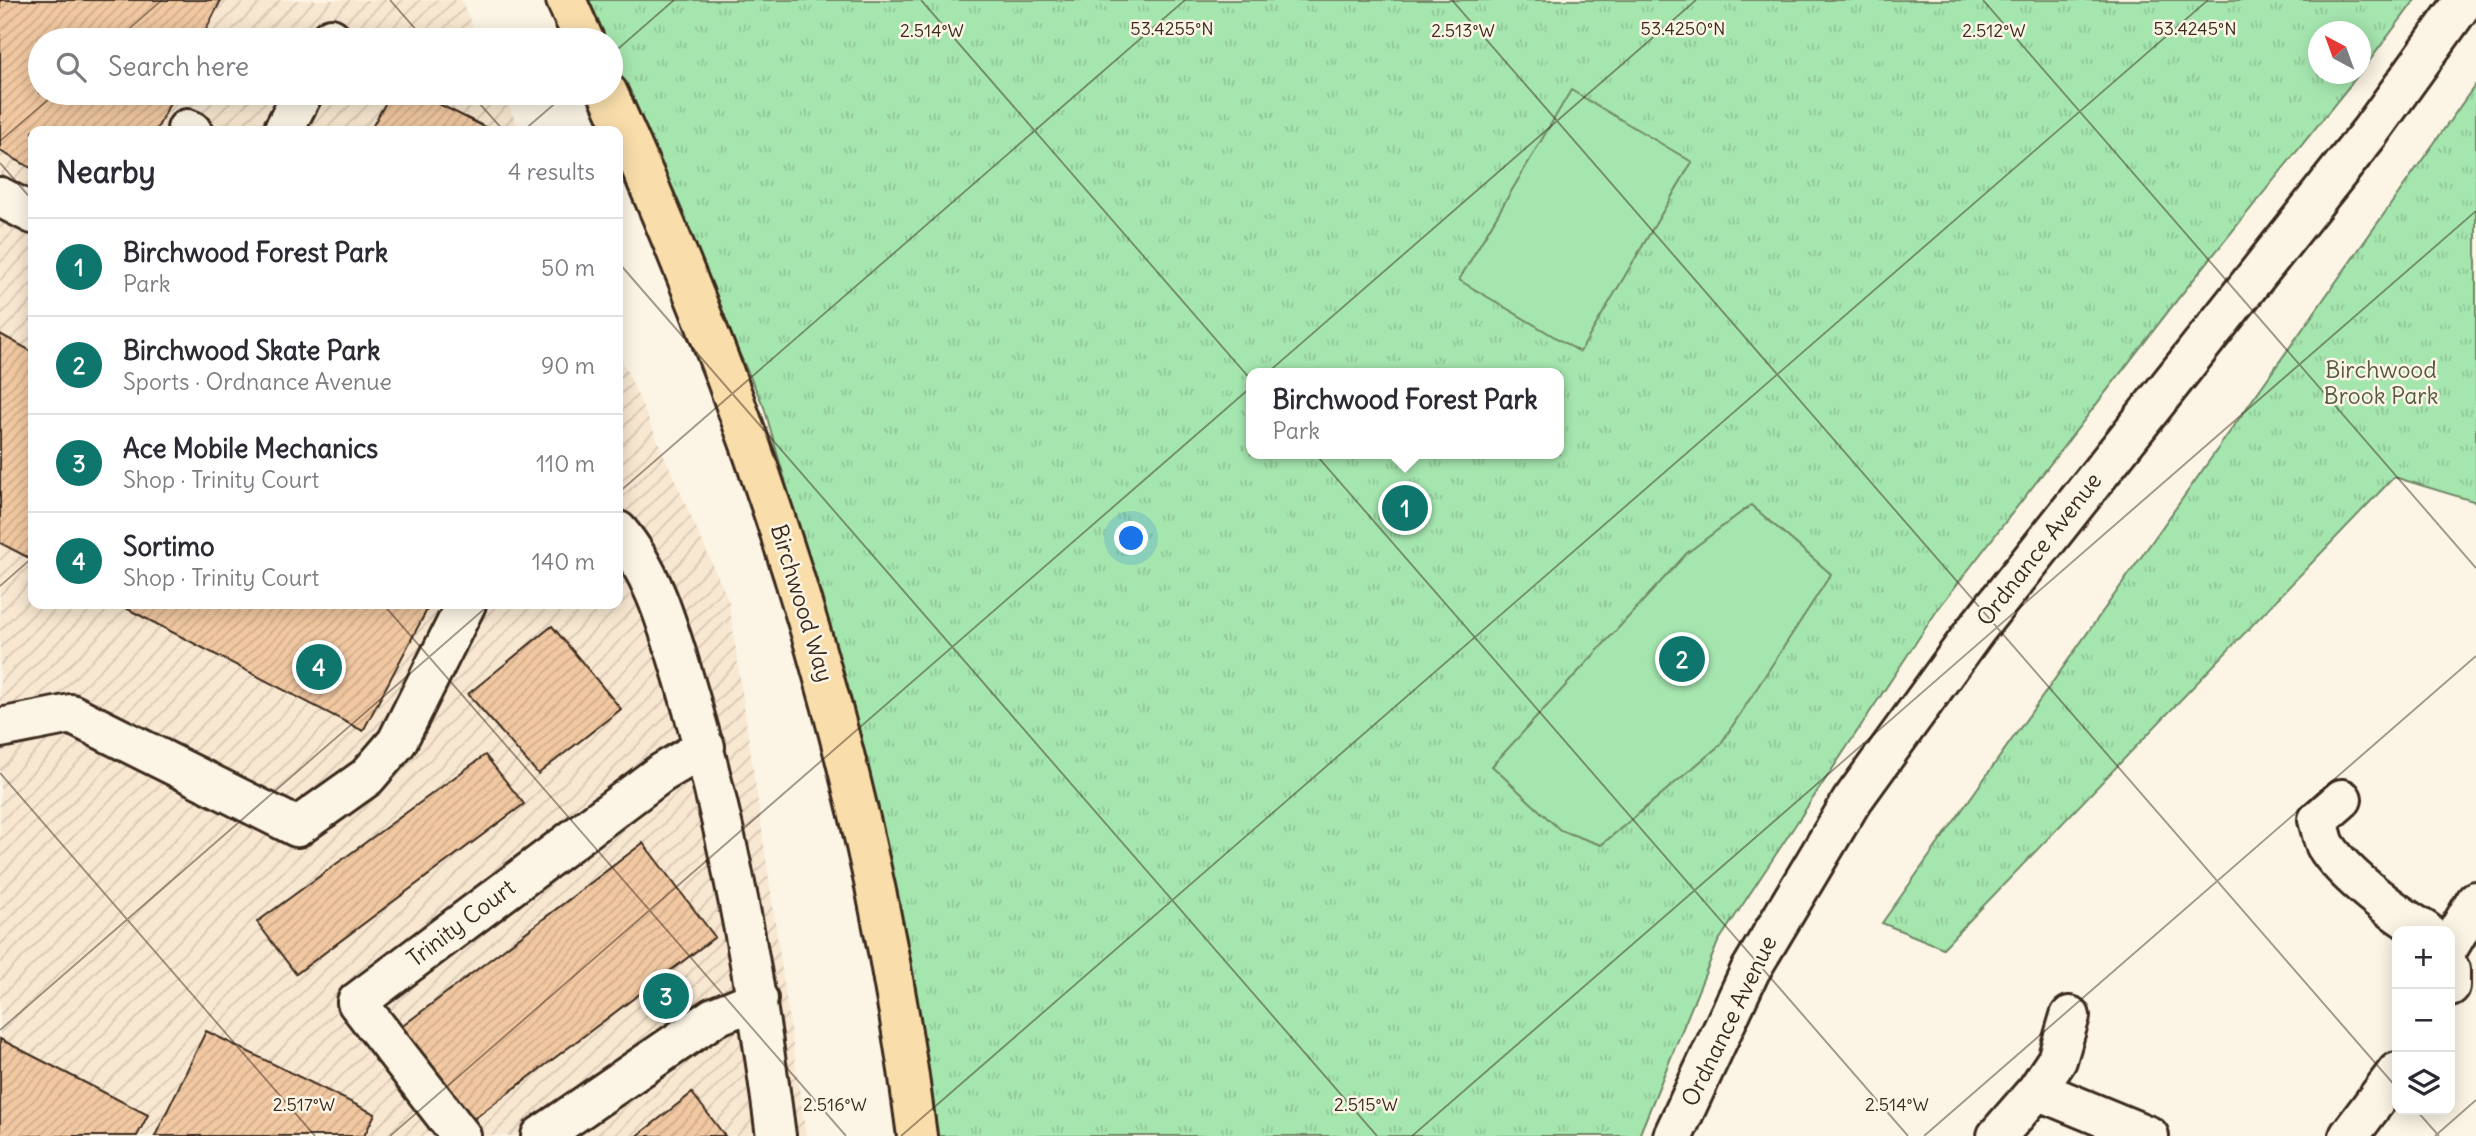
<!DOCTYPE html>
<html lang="en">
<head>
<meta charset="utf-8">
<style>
	:root { --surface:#fff; --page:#f7f7f7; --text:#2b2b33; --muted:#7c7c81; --line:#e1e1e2; --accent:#0f766e }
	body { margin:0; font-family:Delius,sans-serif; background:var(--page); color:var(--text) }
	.controls { position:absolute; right:21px; bottom:21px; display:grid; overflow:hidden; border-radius:14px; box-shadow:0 4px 18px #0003 }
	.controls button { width:63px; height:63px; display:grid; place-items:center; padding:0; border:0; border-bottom:2px solid var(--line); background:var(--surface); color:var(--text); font:35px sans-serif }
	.compass { position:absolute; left:2308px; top:21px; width:63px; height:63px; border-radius:50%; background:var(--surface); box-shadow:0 4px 18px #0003; rotate:319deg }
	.you { position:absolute; left:1132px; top:539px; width:24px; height:24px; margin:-18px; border:5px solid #fff; border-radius:50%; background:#1a73e8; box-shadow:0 0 0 10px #1a73e833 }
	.badge { display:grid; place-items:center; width:46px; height:46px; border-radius:50%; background:var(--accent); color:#fff; font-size:23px; font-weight:700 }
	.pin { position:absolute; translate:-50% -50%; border:4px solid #fff; box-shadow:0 2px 7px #0006 }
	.popup { position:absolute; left:1246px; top:368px; width:318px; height:91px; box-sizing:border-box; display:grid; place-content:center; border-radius:14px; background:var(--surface); filter:drop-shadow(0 2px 5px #0005); font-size:23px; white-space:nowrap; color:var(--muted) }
	.popup b { font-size:26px; color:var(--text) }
	.popup::after { content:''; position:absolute; left:50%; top:100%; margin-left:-14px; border:14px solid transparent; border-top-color:var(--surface) }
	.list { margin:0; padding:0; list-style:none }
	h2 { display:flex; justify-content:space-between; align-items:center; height:91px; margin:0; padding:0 28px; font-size:30px }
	h2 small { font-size:23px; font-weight:400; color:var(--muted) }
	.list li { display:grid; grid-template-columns:46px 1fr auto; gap:21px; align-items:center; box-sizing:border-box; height:98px; padding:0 28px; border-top:2px solid var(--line) }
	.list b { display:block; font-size:26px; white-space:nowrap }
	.list p { margin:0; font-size:23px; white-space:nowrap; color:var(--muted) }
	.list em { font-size:23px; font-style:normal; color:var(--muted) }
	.icon { flex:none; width:38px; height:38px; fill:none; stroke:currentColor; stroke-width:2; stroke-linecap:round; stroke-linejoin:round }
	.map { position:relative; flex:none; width:2476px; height:1136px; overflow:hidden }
	.search { position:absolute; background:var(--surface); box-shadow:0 4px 18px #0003; left:28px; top:28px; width:595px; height:77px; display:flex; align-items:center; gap:18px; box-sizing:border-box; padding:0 24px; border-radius:38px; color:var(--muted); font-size:26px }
	.panel { position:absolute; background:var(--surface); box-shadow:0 4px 18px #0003; left:28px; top:126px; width:595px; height:483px; border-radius:14px }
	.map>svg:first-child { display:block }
	.industrial { fill:url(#industrial-furrows) }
	.park { fill:url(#park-tufts); stroke:#708866; stroke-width:2; fill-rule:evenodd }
	.garden { fill:#a5e6af; stroke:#708866; stroke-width:2 }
	.building { fill:url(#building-hatch); stroke:#3b2a1e; stroke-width:2 }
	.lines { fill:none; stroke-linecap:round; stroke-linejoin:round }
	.minor-casing { stroke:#3b2a1e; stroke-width:44 }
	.major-casing { stroke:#3b2a1e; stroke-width:44 }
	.minor { stroke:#fcf5e5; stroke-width:38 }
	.major { stroke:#f9deab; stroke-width:38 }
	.ticks { fill:none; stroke:#3b2a1e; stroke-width:2; stroke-opacity:0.45 }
	.labels { text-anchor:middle; stroke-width:5; stroke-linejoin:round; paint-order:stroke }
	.park-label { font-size:23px; fill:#565942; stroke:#fcf5e5 }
	.street-label { font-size:23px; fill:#3b2a1e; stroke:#fcf5e5 }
	.ticks-label { font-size:18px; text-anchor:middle; fill:#3b2a1e; stroke:#fcf5e5; stroke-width:5; stroke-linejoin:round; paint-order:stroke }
</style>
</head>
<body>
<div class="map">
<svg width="2476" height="1136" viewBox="0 0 2476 1136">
	<defs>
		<pattern id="industrial-furrows" width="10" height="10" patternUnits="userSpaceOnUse" patternTransform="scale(1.75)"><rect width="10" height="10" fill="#f9e8d1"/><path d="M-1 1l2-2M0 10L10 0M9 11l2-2" fill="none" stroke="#d6c7b3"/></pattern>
		<pattern id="park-tufts" width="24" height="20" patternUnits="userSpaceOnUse" patternTransform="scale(1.75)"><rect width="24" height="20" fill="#a5e6af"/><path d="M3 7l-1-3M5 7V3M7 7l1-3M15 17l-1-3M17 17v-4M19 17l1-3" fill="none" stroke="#8fc596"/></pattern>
		<pattern id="building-hatch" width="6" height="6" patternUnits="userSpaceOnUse" patternTransform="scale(1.75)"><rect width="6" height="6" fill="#f1c8a1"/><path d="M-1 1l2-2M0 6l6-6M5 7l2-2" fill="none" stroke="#d0ac8a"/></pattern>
	</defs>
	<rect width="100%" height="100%" fill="#fcf5e5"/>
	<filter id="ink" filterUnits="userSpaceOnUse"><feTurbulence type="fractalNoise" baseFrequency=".0143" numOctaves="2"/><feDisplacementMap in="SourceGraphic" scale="14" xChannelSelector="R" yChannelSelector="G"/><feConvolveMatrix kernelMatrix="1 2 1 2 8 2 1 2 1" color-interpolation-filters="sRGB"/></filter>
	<g filter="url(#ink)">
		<path class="industrial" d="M0,0H461L479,40H40V93H503L520,131H33V604H618V351L729,602L806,1136H0Z"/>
		<path class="park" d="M577,0H2415L2361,72L2360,32H2318V74H2359L2177,300L1938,609L1718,942L1639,1136H931L856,728L764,407L611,74V40H595ZM1251,373H1559V454H1251Z
			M2476,84V502L2394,477L1943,948L1882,923Z"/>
		<path class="garden" d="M1571,90L1692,162L1580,352L1459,280Z
			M1751,505L1831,574L1720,745L1601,845L1560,830L1492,766L1687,553Z"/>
		<path class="building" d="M0,0H221L201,40H40V93H175L156,131H33V169L0,151Z
			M391,93H417L493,131H370Z
			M0,334L33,352V560L0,543Z
			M118,604H430L363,731Z
			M552,626L621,709L538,774L468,694Z
			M485,755L524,804L296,974L257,922Z
			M643,843L715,937L471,1121L400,1028Z
			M206,1031L375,1114L364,1136H155Z
			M0,1039L148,1115L137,1136H0Z
			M692,1093L725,1136H637Z"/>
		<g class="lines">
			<g class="minor-casing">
				<path id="minor" d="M329,40L331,38
					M187,129L192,131
					M283,131L303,93
					M0,197L33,214
					M618,531C654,573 668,627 684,679C729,828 756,982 776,1136
					M0,728L71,714L297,827L367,777L397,742L466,604
					M2342,799L2318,820C2321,828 2322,839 2326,846C2344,875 2396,914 2425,931
					M2450,945L2476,901
					M2450,970V986
					M2037,1090L2149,1136
					M461,1136L357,1002L660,774L705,747
					M541,1136L714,1017L758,999
					M1673,1136L1750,971L1851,802L1975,631L2370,132L2465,0
					M1997,1136L2037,1090L2057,1060L2070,1016
					M2349,1136L2397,1072"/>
			</g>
			<g class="major-casing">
				<path id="major" d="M566,0L584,40
					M608,93C759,425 872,774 917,1136"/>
			</g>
			<use href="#minor" class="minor"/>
			<use href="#major" class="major"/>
		</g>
	</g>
	<path class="ticks" d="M390,0L425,40M921,0L1908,1136M1452,0L2397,1088M1983,0L2476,568M116,40L162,0M611,55L674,0M470,93L504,131M523,131L567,93M0,141L56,93M0,163L33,201M618,262L1377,1136M618,493L1185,0M0,586L33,557M383,604L846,1136M0,773L315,1136M0,1030L490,604M2416,1110L2439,1136M390,1136L1696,0M901,1136L2208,0M1412,1136L2476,211M1924,1136L2476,656M2435,1136L2476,1100"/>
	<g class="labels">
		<g class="park-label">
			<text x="2381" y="378">Birchwood<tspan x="2381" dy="26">Brook Park</tspan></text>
		</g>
		<g class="street-label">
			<text transform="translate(2039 549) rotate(-52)" y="8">Ordnance Avenue</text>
			<text transform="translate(802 603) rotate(73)" y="8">Birchwood Way</text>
			<text transform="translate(461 923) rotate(-37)" y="8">Trinity Court</text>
			<text transform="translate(1729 1021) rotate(-64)" y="8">Ordnance Avenue</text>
		</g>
	</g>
	<g class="ticks-label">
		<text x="2195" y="35">53.4245°N</text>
		<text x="1172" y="35">53.4255°N</text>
		<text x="1683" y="35">53.4250°N</text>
		<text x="932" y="37">2.514°W</text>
		<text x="1463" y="37">2.513°W</text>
		<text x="1994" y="37">2.512°W</text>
		<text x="304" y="1111">2.517°W</text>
		<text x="835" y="1111">2.516°W</text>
		<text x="1366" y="1111">2.515°W</text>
		<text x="1897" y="1111">2.514°W</text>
	</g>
</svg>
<div class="controls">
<button>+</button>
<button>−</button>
<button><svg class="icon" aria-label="layers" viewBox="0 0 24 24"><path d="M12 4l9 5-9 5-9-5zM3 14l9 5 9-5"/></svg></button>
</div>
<svg class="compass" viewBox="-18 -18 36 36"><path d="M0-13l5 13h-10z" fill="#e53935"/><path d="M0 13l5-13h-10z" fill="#7c7c81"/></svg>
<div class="you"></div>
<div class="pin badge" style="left:1405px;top:508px">1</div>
<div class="popup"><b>Birchwood Forest Park</b>Park</div>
<div class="pin badge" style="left:1682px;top:659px">2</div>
<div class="pin badge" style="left:666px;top:996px">3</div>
<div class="pin badge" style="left:319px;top:667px">4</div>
<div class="search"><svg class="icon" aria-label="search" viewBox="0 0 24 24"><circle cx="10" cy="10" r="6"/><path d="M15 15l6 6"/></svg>Search here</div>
<section class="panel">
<h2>Nearby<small>4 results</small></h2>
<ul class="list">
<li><span class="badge">1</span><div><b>Birchwood Forest Park</b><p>Park</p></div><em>50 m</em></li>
<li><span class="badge">2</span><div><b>Birchwood Skate Park</b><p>Sports · Ordnance Avenue</p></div><em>90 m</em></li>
<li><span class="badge">3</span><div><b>Ace Mobile Mechanics</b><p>Shop · Trinity Court</p></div><em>110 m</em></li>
<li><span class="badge">4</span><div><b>Sortimo</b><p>Shop · Trinity Court</p></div><em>140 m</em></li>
</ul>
</section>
</div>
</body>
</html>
